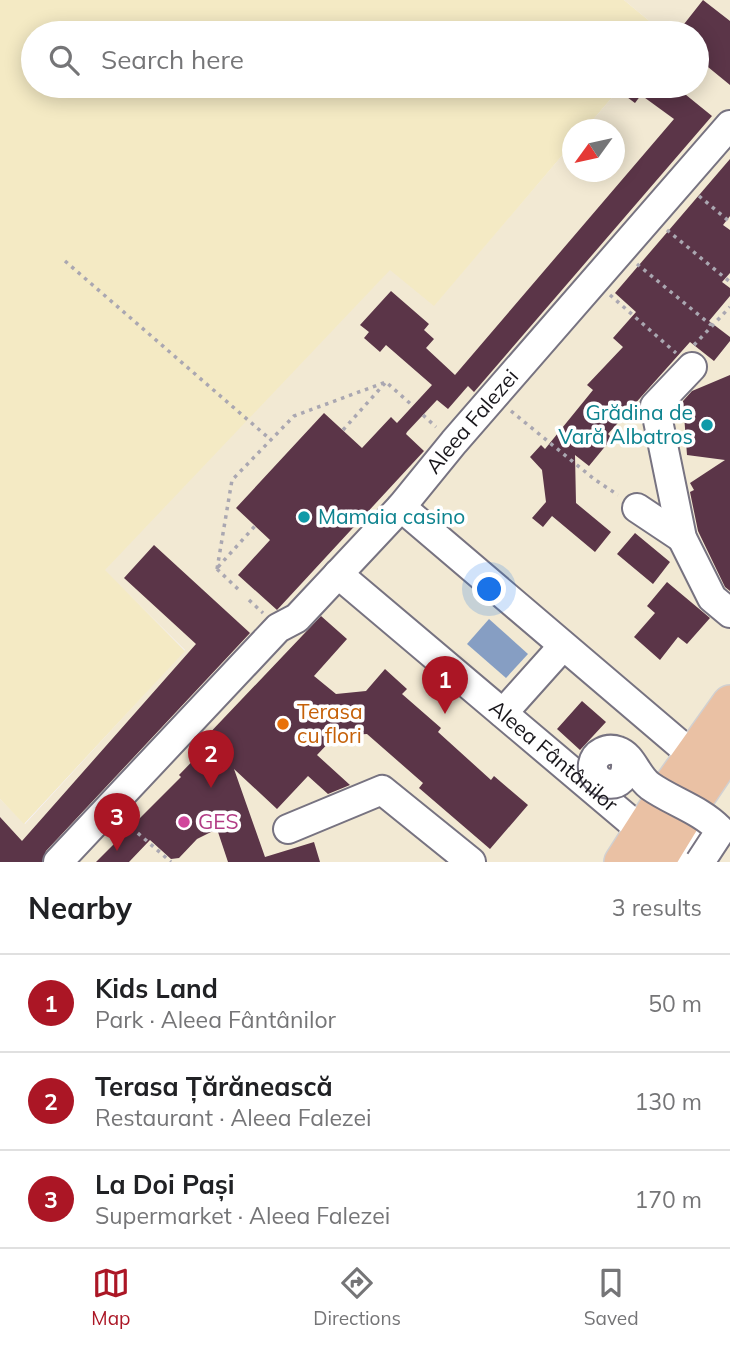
<!DOCTYPE html>
<html lang="en">
<head>
<meta charset="utf-8">
<style>
	:root { --surface:#fff; --page:#f2f2f2; --text:#202124; --muted:#757577; --line:#e0e0e0; --accent:#ab1625 }
	body { margin:0; font-family:Mulish,sans-serif; background:var(--page); color:var(--text) }
	.compass { position:absolute; left:562px; top:119px; width:63px; height:63px; border-radius:50%; background:var(--surface); box-shadow:0 4px 18px #0003; rotate:237deg }
	.you { position:absolute; left:490px; top:590px; width:24px; height:24px; margin:-18px; border:5px solid #fff; border-radius:50%; background:#1a73e8; box-shadow:0 0 0 10px #1a73e833 }
	.badge { display:grid; place-items:center; width:46px; height:46px; border-radius:50%; background:var(--accent); color:#fff; font-size:23px; font-weight:700 }
	.pin { position:absolute; translate:-50% -58px; filter:drop-shadow(0 2px 4px #0008) }
	.pin::after { content:''; position:absolute; top:37px; width:24px; height:21px; background:inherit; clip-path:polygon(0 0,100% 0,50% 100%) }
	.list { margin:0; padding:0; list-style:none }
	h2 { display:flex; justify-content:space-between; align-items:center; height:91px; margin:0; padding:0 28px; font-size:30px }
	h2 small { font-size:23px; font-weight:400; color:var(--muted) }
	.list li { display:grid; grid-template-columns:46px 1fr auto; gap:21px; align-items:center; box-sizing:border-box; height:98px; padding:0 28px; border-top:2px solid var(--line) }
	.list b { display:block; font-size:26px; white-space:nowrap }
	.list p { margin:0; font-size:23px; white-space:nowrap; color:var(--muted) }
	.list em { font-size:23px; font-style:normal; color:var(--muted) }
	.icon { flex:none; width:38px; height:38px; fill:none; stroke:currentColor; stroke-width:2; stroke-linecap:round; stroke-linejoin:round }
	.map { position:relative; flex:none; width:730px; height:862px; overflow:hidden }
	.search { position:absolute; background:var(--surface); box-shadow:0 4px 18px #0003; left:21px; right:21px; top:21px; height:77px; display:flex; align-items:center; gap:18px; box-sizing:border-box; padding:0 24px; border-radius:38px; color:var(--muted); font-size:26px }
	.sheet { height:385px; background:var(--surface) }
	nav { display:flex; justify-content:space-around; align-items:center; box-sizing:border-box; height:98px; border-top:2px solid var(--line); background:var(--surface); font-size:19px; color:var(--muted) }
	nav a { display:grid; justify-items:center; gap:4px }
	nav .on { color:var(--accent) }
	.map>svg:first-child { display:block }
	.commercial { fill:#f2e9d3 }
	.sand { fill:#f4eac4 }
	.water { fill:#869ec3 }
	.building { fill:#5b3548 }
	.lines { fill:none; stroke-linecap:round; stroke-linejoin:round }
	.minor-casing { stroke:#777381; stroke-width:32 }
	.major-casing { stroke:#d1d0d1; stroke-width:38 }
	.path { stroke:#aaa7b1; stroke-width:3.5; stroke-dasharray:3.5 5; stroke-linecap:butt }
	.minor { stroke:#fff; stroke-width:28 }
	.major { stroke:#eac1a4; stroke-width:35 }
	.minor-bridge-casing { stroke:#777381; stroke-width:32; stroke-linecap:butt }
	.minor-bridge { stroke:#fff; stroke-width:28 }
	.culture-dot { fill:#0f9aa8; stroke:#fff; stroke-width:2.5 }
	.food-dot { fill:#e8710a; stroke:#fff; stroke-width:2.5 }
	.hotel-dot { fill:#d1479c; stroke:#fff; stroke-width:2.5 }
	.labels { text-anchor:middle; stroke-width:7; stroke-linejoin:round; paint-order:stroke }
	.culture-label { font-size:21px; fill:#0d838f; stroke:#fff; text-anchor:end }
	.street-label { font-size:21px; fill:#18161b; stroke:#fff }
	.food-label { font-size:21px; fill:#c56008; stroke:#fff; text-anchor:start }
	.hotel-label { font-size:21px; fill:#b23c85; stroke:#fff; text-anchor:start }
</style>
</head>
<body>
<div class="map">
<svg width="730" height="862" viewBox="0 0 730 862">
	<rect width="100%" height="100%" fill="#f5f1fd"/>
	<path class="commercial" d="M624,0H730V862H0V799L25,824L185,650L104,570L390,269L434,305L572,144V172H614V130L585,129L622,86H697V33H664Z"/>
	<path class="sand" d="M0,0H624L664,33H33V86H622L585,129L572,130V144L434,306L390,270L105,570L185,651L24,824L0,799Z"/>
	<path class="water" d="M489,619L528,654L506,678L467,644Z"/>
	<path class="building" d="M703,0L730,21V85L697,58V33H677Z
		M612,86H675L712,116L474,392L468,386L448,409L437,400L407,432L406,434L424,451L277,610L238,575L270,540L236,508L324,413L362,448L391,417L397,423L432,385L386,345L380,352L364,338L369,332L360,325L391,291L429,324L424,330L434,339L426,348L455,375L674,119L641,95L635,103Z
		M730,159V216L723,225L730,230V273L722,282L730,288V296L709,321L730,337V341L714,361L690,342L608,434L612,438L589,466L575,455L576,503L611,532L595,552L552,516L543,527L532,518L546,502L542,470L530,457L541,445L545,449L593,390L587,385L623,347L613,338L636,312L615,293Z
		M730,375V591L725,587L698,531L690,492L694,490L690,483L725,460L687,455L683,401L692,391Z
		M635,533L670,562L653,584L617,554Z
		M154,545L250,633L46,851L42,862H0V817L22,841L196,644L124,578Z
		M667,582L710,618L687,644L678,637L660,660L634,637L655,613L647,606Z
		M321,616L347,639L314,676L336,694L366,691L385,669L407,689L402,694L441,728L438,732L491,780L494,776L528,805L490,849L419,788L423,783L367,734L335,736L317,755L350,785L328,794L308,776L277,809L234,769L265,857L314,842L320,862H228L217,829L197,839L179,858L171,859L150,840L129,862H96L181,777L179,775L208,745L203,740Z
		M582,701L606,722L580,750L557,729Z"/>
	<g class="lines">
		<g class="minor-casing">
			<g id="minor">
				<path d="M692,367L655,406L682,538L712,598L730,613"/>
				<path d="M401,507L692,755"/>
				<path d="M637,508L682,538"/>
				<path id="s1" d="M338,574L641,830"/>
				<path d="M503,713L563,646"/>
				<path d="M288,829L382,790L471,862"/>
				<path d="M677,829L695,840L682,862"/>
				<path id="s2" d="M58,862L278,628L297,618L401,507L454,442L730,125"/>
			</g>
		</g>
		<g class="major-casing">
			<path id="major" d="M622,862L670,787L730,703
				M657,862L693,803L730,748"/>
		</g>
		<path class="path" d="M699,196L730,222
			M667,230L730,282
			M65,261L271,440
			M637,264L711,325
			M610,295L676,353
			M694,345L730,307
			M511,411L594,479L618,495
			M423,415L436,427
			M343,430L386,382
			M218,567L255,526
			M217,569L232,480L294,416L386,382L413,406
			M217,569L240,591
			M249,600L263,613
			M125,822L171,862"/>
		<use href="#minor" class="minor"/>
		<use href="#major" class="major"/>
		<g class="minor-bridge-casing">
			<path id="minor-bridge" d="M626,763C628,794 590,787 593,764C595,753 607,747 618,751C633,756 636,776 650,786C671,801 701,810 719,829V833L700,862"/>
		</g>
		<use href="#minor-bridge" class="minor-bridge"/>
	</g>
	<g class="culture-dot">
		<circle cx="707" cy="425" r="7"/>
		<circle cx="304" cy="517" r="7"/>
	</g>
	<circle class="food-dot" cx="283" cy="724" r="7"/>
	<circle class="hotel-dot" cx="184" cy="822" r="7"/>
	<g class="labels">
		<g class="culture-label">
			<text x="693" y="420">Grădina de<tspan x="693" dy="24">Vară Albatros</tspan></text>
			<text x="318" y="524" text-anchor="start">Mamaia casino</text>
		</g>
		<g class="street-label">
			<text dy="7" stroke="none"><textPath href="#s2" startOffset="606">Aleea Falezei</textPath></text>
			<text dy="7" stroke="none"><textPath href="#s1" startOffset="282">Aleea Fântânilor</textPath></text>
		</g>
		<g class="food-label">
			<text x="297" y="719">Terasa<tspan x="297" dy="24">cu flori</tspan></text>
		</g>
		<g class="hotel-label">
			<text x="198" y="829">GES</text>
		</g>
	</g>
</svg>
<svg class="compass" viewBox="-18 -18 36 36"><path d="M0-13l5 13h-10z" fill="#e53935"/><path d="M0 13l5-13h-10z" fill="#757577"/></svg>
<div class="you"></div>
<div class="pin badge" style="left:445px;top:714px">1</div>
<div class="pin badge" style="left:211px;top:788px">2</div>
<div class="pin badge" style="left:117px;top:851px">3</div>
<div class="search"><svg class="icon" aria-label="search" viewBox="0 0 24 24"><circle cx="10" cy="10" r="6"/><path d="M15 15l6 6"/></svg>Search here</div>
</div>
<section class="sheet">
<h2>Nearby<small>3 results</small></h2>
<ul class="list">
<li><span class="badge">1</span><div><b>Kids Land</b><p>Park · Aleea Fântânilor</p></div><em>50 m</em></li>
<li><span class="badge">2</span><div><b>Terasa Țărănească</b><p>Restaurant · Aleea Falezei</p></div><em>130 m</em></li>
<li><span class="badge">3</span><div><b>La Doi Pași</b><p>Supermarket · Aleea Falezei</p></div><em>170 m</em></li>
</ul>
</section>
<nav>
<a class="on"><svg class="icon" aria-label="map" viewBox="0 0 24 24"><path d="M3 6l6-2 6 2 6-2v14l-6 2-6-2-6 2zM9 4v14M15 6v14"/></svg>Map</a>
<a><svg class="icon" aria-label="directions" viewBox="0 0 24 24"><path d="M12 3l9 9-9 9-9-9zM9 14v-3h6M13 9l2 2-2 2"/></svg>Directions</a>
<a><svg class="icon" aria-label="saved" viewBox="0 0 24 24"><path d="M7 4h10v16l-5-4-5 4z"/></svg>Saved</a>
</nav>
</body>
</html>
